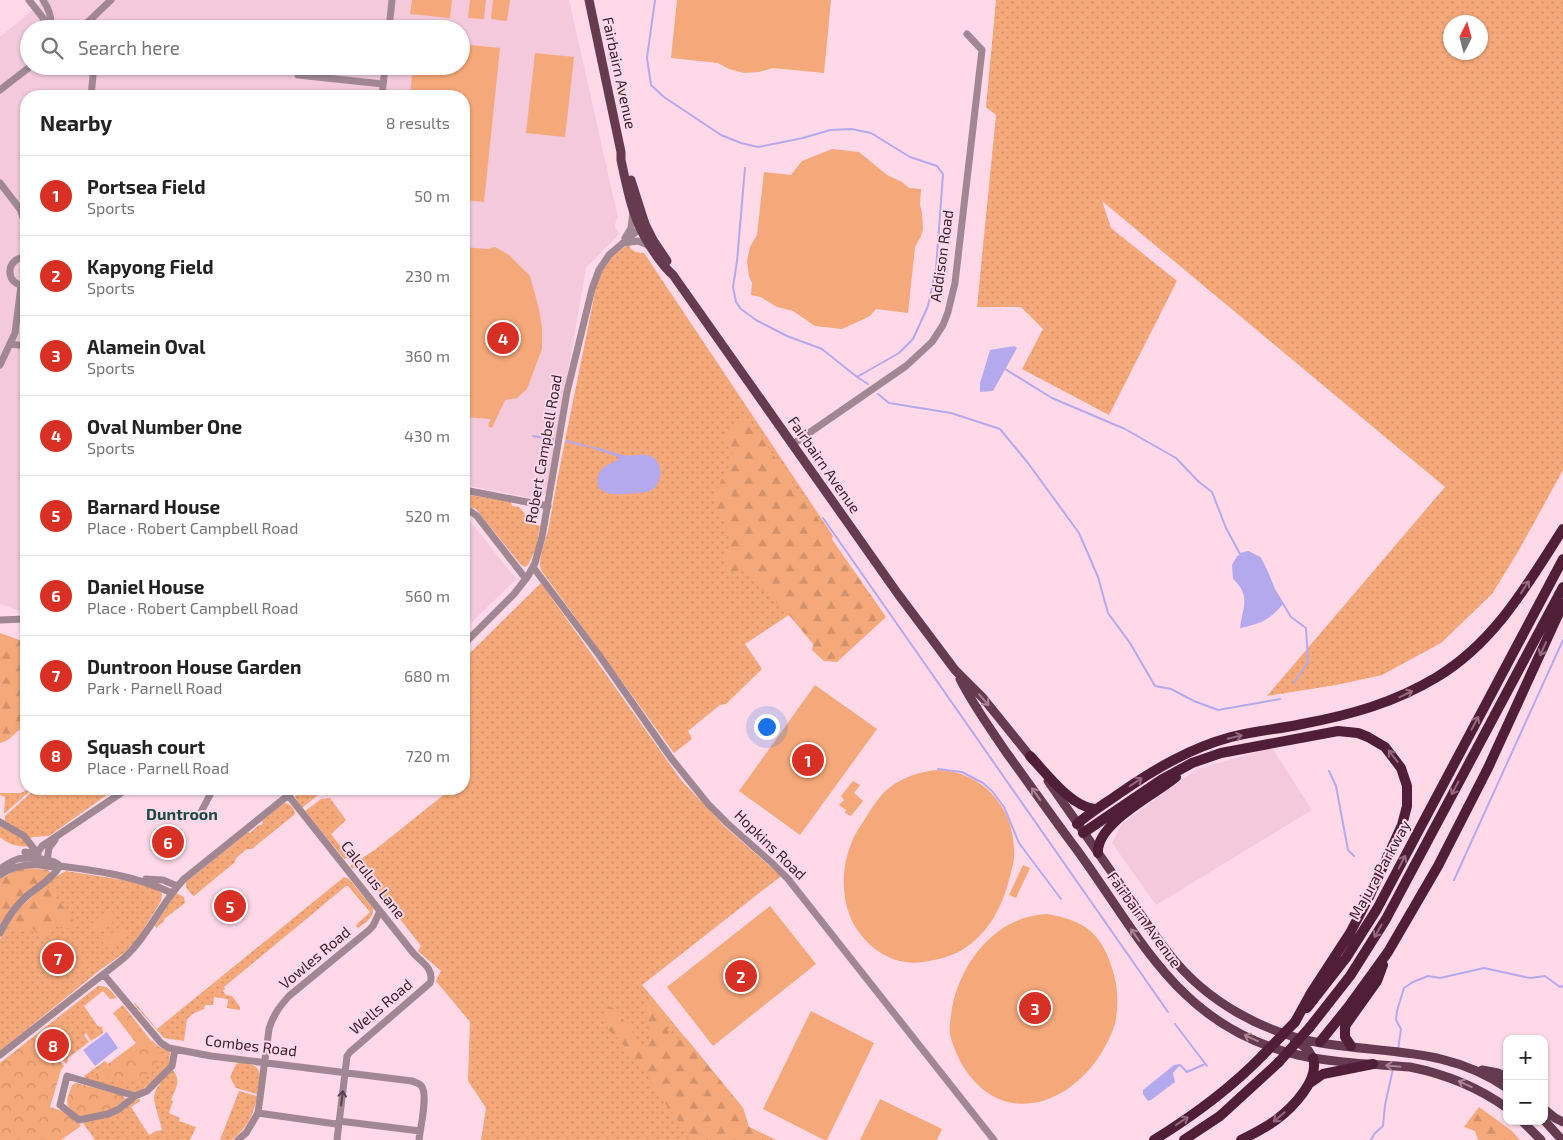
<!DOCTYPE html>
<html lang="en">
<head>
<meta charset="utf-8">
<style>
	:root { --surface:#fff; --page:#f2f2f2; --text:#222; --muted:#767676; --line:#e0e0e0; --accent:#d93025 }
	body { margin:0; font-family:"Exo 2",sans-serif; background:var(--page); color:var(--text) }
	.controls { position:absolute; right:15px; bottom:15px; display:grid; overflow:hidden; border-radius:10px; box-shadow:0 1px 4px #0004 }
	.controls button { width:45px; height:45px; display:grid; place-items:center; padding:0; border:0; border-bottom:1px solid var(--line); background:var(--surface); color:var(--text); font:25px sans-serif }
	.compass { position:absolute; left:1443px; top:15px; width:45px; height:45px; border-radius:50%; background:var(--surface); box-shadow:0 1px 4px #0004; rotate:6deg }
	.you { position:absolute; left:766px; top:726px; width:18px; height:18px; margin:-12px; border:4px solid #fff; border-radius:50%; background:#1a73e8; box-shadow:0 0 0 8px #1a73e833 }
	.badge { display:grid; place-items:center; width:32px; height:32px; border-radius:50%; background:var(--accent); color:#fff; font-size:16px; font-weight:700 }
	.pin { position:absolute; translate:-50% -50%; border:2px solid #fff; box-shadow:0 1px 5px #0006 }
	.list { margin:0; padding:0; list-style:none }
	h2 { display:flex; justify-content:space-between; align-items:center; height:65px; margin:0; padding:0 20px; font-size:21px }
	h2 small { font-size:16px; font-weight:400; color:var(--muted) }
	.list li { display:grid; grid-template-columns:32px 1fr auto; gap:15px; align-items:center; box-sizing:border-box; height:80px; padding:0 20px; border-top:1px solid var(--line) }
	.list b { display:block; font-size:19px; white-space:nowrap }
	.list p { margin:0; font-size:16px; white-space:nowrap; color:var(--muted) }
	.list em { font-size:16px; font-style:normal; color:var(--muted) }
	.icon { flex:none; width:28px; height:28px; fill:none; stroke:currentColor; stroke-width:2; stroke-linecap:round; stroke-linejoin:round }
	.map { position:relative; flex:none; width:1563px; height:1140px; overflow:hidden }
	.search { position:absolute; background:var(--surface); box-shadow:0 1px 4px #0004; left:20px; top:20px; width:450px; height:55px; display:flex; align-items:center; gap:12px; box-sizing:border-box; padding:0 18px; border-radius:28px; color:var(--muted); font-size:19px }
	.panel { position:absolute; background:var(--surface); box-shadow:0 1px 4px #0004; left:20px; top:90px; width:450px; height:705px; border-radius:20px }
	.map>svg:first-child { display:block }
	.built { fill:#f3c9db; fill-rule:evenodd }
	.grass { fill:url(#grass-dots); fill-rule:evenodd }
	.forest { fill:url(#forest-firs) }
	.park { fill:url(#park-crowns) }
	.pitch { fill:#f5a879 }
	.water { fill:#b4a9ed }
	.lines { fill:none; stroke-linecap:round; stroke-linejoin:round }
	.stream { stroke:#b4a9ed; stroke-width:2 }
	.minor { stroke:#a18792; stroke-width:7 }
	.major { stroke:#663b4f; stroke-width:9 }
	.highway { stroke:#501f37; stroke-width:10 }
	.highway-bridge { stroke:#501f37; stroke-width:10 }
	.oneway { stroke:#96697e }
	.oneway2 { stroke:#ab8294 }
	.oneway3 { stroke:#5b434e }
	.labels { text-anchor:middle; stroke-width:4; stroke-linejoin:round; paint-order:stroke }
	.street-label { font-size:15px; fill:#361f29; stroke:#ffd9e8 }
	.neighbourhood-label { font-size:16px; font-weight:bold; fill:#1a4d3f; stroke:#ffd9e8 }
</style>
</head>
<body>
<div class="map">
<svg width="1563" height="1140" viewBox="0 0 1563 1140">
	<defs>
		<pattern id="grass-dots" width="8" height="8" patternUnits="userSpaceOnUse" patternTransform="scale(1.25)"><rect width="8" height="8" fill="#f5a879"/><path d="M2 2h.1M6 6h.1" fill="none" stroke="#d39069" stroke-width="1.8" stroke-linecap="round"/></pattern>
		<pattern id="forest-firs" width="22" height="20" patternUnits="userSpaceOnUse" patternTransform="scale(1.25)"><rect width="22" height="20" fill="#f5a879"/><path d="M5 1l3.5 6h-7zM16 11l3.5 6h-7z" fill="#d39069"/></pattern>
		<pattern id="park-crowns" width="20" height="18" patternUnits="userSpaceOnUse" patternTransform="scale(1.25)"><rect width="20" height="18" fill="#f5a879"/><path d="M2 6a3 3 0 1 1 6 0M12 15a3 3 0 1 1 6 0" fill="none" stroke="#d39069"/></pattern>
	</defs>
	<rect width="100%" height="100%" fill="#ffd9e8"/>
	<path class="built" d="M45,0H569L618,218L616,220L615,227L619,234L586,268L547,491L545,494L542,497L537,499L464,485V96H26V613L0,604V37ZM29,29H461V66H29Z
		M465,515L516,579L464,630V516Z
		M1272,748L1312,810L1156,905L1112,843L1122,824L1197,769Z"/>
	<path class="grass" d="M996,0H1563V470L1519,550L1492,594L1441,643L1382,675L1336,685L1267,696L1445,487L1102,201L1111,228L1177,281L1109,415L1022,369L1043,329L1021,307H977L996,115L986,107ZM1450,22H1480V52H1450Z
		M629,245C632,252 637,253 644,253L833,536L813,584L789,615L745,644L762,669L726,704L720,705L688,731L692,739L674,753L541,570C537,559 547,538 549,526C563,445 581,366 596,286C602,269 611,252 629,245Z
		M464,494L511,502L512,506L519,507L533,524L540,526L536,548L528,565L525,567L521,565L476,509L470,507H464Z
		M541,583L681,780L724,826L781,876L642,985L743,1108L749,1127L776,1140H481L486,1108L468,1081L470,1022L436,981L441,971L418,951L421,946L358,865L352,869L350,866L376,849L451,789H464V659Z
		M29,789L31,790L4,814L5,797L0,795V793H21Z
		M48,789H79L91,791L108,789L111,792L49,836L33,837L29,839L5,821V816L33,791Z
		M301,789H325L302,808L295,797L297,793Z
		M330,798L346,820L331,834L349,857L344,859L305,811L321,799Z
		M284,803C290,803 295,809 295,814L252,849H247L236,858L235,862L194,896L192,895L186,887V882L248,832L250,833L259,825H261L263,823L262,821Z
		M0,825L19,835L30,846C20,848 7,844 0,837Z
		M66,871L130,881L159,890L162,894L161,901L138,938L124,953L100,970L0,1051V940L6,925L48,881Z
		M344,877L349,879L373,908C374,918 365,923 358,928L356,925L370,912L348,886H346L224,987L225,989L223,991L226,995L232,996L240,1007V1010L227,1008L228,999L214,997L213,1005H205L204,1009L194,1013L187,1019L184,1041L164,1038L134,1004L135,1003L157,1029Z
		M176,893L184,897L185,903L164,919V921L156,928L155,925Z
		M98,986C108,985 111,991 117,998L110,999L103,991L84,1006L97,1025L100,1027L102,1026L103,1033L91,1041L86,1033L84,1035L89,1042L68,1058V1060L66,1064L57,1052L63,1046L47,1026Z
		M149,1038L158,1046L170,1052L169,1065L164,1072L139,1092L136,1093L87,1081L84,1076L105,1061L108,1064L96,1073L107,1078L159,1051Z
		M241,1062C265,1066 260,1074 257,1094L236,1088L230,1077L236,1064Z
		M172,1069C182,1081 176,1087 171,1100L173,1101L169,1113L180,1118L179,1121L196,1127L190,1140H95L83,1123L138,1099H140V1101L131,1107L149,1135L156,1131L162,1130C154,1096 146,1098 172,1069Z
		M239,1091L257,1096C254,1115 247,1127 232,1140H220Z"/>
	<path class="forest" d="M746,416L886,617L837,662L824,661L812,650L813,644L789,615L742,570L726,573L724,563L732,538L712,498L734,456L721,435Z
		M0,633L22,641L26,640V726C15,730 13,740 0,743Z
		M27,868L48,870L51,873L0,926V879L15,871Z
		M47,883L48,888H51L54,892L55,896L76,924L74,928H60L55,926L50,934L37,933L32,928C19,933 17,934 6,925L13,914Z
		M654,1000L669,1018L666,1025L669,1035L675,1039L686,1038L743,1108L749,1127L776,1140H695L689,1136L655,1089L649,1078L635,1059L617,1037L608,1030L605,1019L608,1006L616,1010L644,1048C655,1032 648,1024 644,1008Z
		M1479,1107L1512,1131L1520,1140H1478L1475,1131L1464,1127Z"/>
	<path class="park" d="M123,1005L159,1051C160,1061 157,1065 150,1071C137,1083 127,1085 110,1079C104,1077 102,1075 95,1077L96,1073L136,1043L113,1013Z
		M47,1026L53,1034L42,1043L52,1055L54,1054L64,1066L61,1070L50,1107C66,1112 70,1114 81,1126L61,1140H0V1063Z
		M76,1083L123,1095L125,1099C117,1113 94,1115 80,1118C64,1103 65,1106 72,1085Z"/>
	<path class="pitch" d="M412,0H452L450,18L410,14Z
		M470,0H486L484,19L468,18Z
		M493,0H510L507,21L491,19Z
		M677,0H831L824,73L773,68L759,72L744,73L729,69L718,63L671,58Z
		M461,44L500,48L484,202L464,200V96H410L413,66H461Z
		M535,53L574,57L565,137L526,133Z
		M832,149L859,152L887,175L902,182L909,188L921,189L920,204L922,213L923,229L921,236L915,247L908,313L876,309L870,316L842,329L815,326L793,311L777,307L761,297L751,295L752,283L749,276L747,261L750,247L757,235L764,172L791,175L802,161Z
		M464,247L487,249L495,247L509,255L530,276L539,309L542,328V349L527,389L517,398L505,400L492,428L488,426L491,419L464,417Z
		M815,685L877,729L800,835L739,791Z
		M939,770C982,772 1013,806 1014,849C1015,857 1013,865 1011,872C1004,903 991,932 962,950C950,957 936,960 923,962C896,966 873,952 858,931C841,907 840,871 851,844C855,833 862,824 868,814C874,805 880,795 889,788C903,777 921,771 939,770Z
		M853,781L860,785L854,793L863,801L851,816L845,813L846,810L839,805L844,800L841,796Z
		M1023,865L1030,868L1016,898L1009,895Z
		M770,906L816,964L713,1046L667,987Z
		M110,909L117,919L97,935L90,925Z
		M1047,914C1083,920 1101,932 1112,968C1118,986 1119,1005 1115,1024C1112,1034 1107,1043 1102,1052C1071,1103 1007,1128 967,1072C959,1061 953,1047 950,1034C949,1025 951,1016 952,1008C961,961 997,916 1047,914Z
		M122,925L130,934L110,950L102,941Z
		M811,1011L874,1043L827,1140H824L763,1109Z
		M880,1099L942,1129L937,1140H860Z"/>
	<path class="water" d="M1014,346L1017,348L993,391L980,392V383L990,350Z
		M586,446C599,446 611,453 623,455C632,457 641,453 650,456C665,462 663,485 650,491C647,493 616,495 612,494C606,493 602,491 598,487C595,470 604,466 618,460V457Z
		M1248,552L1260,558L1267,572L1274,589L1283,604C1270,620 1260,624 1240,628C1243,606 1251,596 1233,579L1232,565L1237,556Z
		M107,1032L118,1048L95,1066L83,1050Z
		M1180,1064V1065L1173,1073L1175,1082L1151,1100L1148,1101L1143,1094V1090L1174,1065Z"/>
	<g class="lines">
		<path class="stream" d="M655,0L647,58L651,85L664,97L721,135L741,143L758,147L803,138L830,130L851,129L871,133L910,157L937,166L943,174L936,269L928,306L913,339L899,353L857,377L822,349L787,336L756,320L741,309L736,302L733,287L737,261L745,168
			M1005,369L1052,398L1125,429L1176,458L1199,482L1212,492L1226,528L1240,554L1248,552L1260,558L1267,572L1274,589L1291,617L1306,628L1308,662L1294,683
			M857,377L868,384
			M878,394L889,403L951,413L1000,429L1028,463L1079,533L1098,577L1108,613L1130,643L1155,686L1171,689L1194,701L1218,710L1280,699
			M533,436L553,439
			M566,441L586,446
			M823,518L1168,1012
			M938,769L962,772L983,783L992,791L1004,807L1019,843L1061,899
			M1329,771L1336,786L1348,850L1354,856
			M1454,880L1563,640
			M1175,1024L1207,1066
			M1398,1050L1401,1029L1396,1020L1397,1011L1404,988L1413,982L1428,976L1440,978L1484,968L1530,978L1545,976L1560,987L1563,986
			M1180,1065L1187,1072L1205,1064
			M1371,1140L1374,1134L1383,1126L1385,1105L1393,1069"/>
		<path class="minor" d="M29,0L43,18L49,29
			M43,0C49,9 53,18 50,29
			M76,29L89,21L111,0
			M389,29L392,0
			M298,75L383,84
			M0,90L31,66
			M91,96L94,66
			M382,96L385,66
			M0,183L20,209L26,225
			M625,238L631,228L633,212
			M623,243L638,241L650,246
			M26,257C4,258 5,286 26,286
			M10,344L26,346
			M0,365L15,333L21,286
			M793,444L906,366L932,342L943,325L948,312L955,283L982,50L967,34
			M464,490L548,506
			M464,511H470L477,516L526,579
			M533,567L599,655L671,758L708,804L727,823L772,863L788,879L994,1140
			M0,620L26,619
			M464,644L514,594L528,576L535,563L542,537L567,392L592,289L599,270L609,255L643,226
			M288,795L414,954C422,962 435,970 430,983L350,1052L347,1056L337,1140
			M200,814L213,789
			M0,822L24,836L38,854
			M25,852L38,854
			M47,861L49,848L55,840
			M41,865L37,859L38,852L42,846L127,789
			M0,869C6,865 11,861 18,859C28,857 53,858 60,866
			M0,875C12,867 25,864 39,865C47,866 53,868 60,866C99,871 136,876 172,893
			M146,879L163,880L177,886
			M0,933C7,918 15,906 28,895C39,886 52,879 60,866
			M104,975L161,1043L169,1048L211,1056L412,1081C416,1083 420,1083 422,1087C428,1096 420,1129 419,1140
			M0,1055L124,958C149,935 161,903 184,879L296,789
			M135,1096L67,1076L60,1105L79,1120L108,1114L119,1109L135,1096L147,1091L172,1066L175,1049
			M258,1113L336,1124L339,1121L420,1131
			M238,1140L246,1133L258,1113L269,1029C273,1015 280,1006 289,996L368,931L373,926L380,911"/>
		<path class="major" d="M589,0L621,152V160C629,197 633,223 656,255C661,262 666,269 673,275L898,594L955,670L983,698L1033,760
			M631,180L645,224L653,240L667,261
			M960,679C973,705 990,728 1006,752C1030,785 1053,818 1077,850C1142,939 1179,1027 1298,1055C1334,1063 1373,1064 1410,1067C1445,1074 1478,1087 1507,1108
			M1048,781C1073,817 1098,853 1124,890C1139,912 1153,934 1170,955C1206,1001 1263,1033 1321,1043C1387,1054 1448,1047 1507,1088
			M1294,1039L1308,1050L1313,1058
			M1482,1070L1498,1073L1507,1078
			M1544,1109L1555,1118L1563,1122
			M1544,1120L1562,1140
			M1522,1121L1541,1140"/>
		<path class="highway" d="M1030,756C1046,773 1071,807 1095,809
			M1077,824C1091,812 1106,803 1120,793C1155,769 1190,748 1231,737C1254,731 1279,729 1302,724C1350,715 1394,703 1437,677C1495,642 1527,585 1563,529
			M1083,833L1161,780L1192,763L1221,753L1338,731L1358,733L1368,737L1385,747L1401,768L1407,786V806L1402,825L1369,897L1350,933L1311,993L1295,1022
			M1098,853C1096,823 1155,795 1176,777
			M1307,1008L1346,958L1377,909L1563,559
			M1310,1027L1350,976L1386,919L1563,587
			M1320,1042L1349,1006L1388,952L1438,866L1488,768L1563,604
			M1351,1046L1345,1037V1026L1377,981L1383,965
			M1310,1083L1323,1074L1373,1064
			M1154,1140C1193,1116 1230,1089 1263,1055
			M1184,1140L1220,1116L1279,1062
			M1241,1140C1253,1134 1265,1128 1276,1120C1292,1108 1320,1080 1313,1058"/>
		<path class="highway-bridge" d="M1263,1055L1295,1022
			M1279,1062L1310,1027"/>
	</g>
	<defs><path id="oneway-shaft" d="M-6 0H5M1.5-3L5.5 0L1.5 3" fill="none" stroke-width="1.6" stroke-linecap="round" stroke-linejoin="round" transform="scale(1.25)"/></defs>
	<g class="oneway">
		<use href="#oneway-shaft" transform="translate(1525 587) rotate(-57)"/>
		<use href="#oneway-shaft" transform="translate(1543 649) rotate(114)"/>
		<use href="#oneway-shaft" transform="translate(1406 694) rotate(-26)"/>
		<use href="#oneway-shaft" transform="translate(1475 723) rotate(-62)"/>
		<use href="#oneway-shaft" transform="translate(1235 737) rotate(-13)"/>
		<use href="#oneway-shaft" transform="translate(1393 756) rotate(-128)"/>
		<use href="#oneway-shaft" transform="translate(1136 782) rotate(-34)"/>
		<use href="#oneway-shaft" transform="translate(1455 788) rotate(118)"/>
		<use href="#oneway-shaft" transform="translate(1402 862) rotate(-62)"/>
		<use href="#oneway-shaft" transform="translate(1378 931) rotate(120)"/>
		<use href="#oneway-shaft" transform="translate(1279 1117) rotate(140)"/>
		<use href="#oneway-shaft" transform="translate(1182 1121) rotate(-34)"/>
	</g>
	<g class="oneway2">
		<use href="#oneway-shaft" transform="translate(984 700) rotate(49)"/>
		<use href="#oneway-shaft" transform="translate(1036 794) rotate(-125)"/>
		<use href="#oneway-shaft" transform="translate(1135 935) rotate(-125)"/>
		<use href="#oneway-shaft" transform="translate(1251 1038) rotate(-156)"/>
		<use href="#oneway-shaft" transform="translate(1393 1066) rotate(-175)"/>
		<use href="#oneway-shaft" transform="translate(1465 1084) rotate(-155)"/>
	</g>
	<use class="oneway3" href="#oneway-shaft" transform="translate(342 1098) rotate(-83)"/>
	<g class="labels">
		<g class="street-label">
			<text transform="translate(619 73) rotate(78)" y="5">Fairbairn Avenue</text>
			<text transform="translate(942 256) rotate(-82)" y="5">Addison Road</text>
			<text transform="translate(544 449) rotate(-80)" y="5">Robert Campbell Road</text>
			<text transform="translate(824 465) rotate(55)" y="5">Fairbairn Avenue</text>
			<text transform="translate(770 845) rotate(44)" y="5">Hopkins Road</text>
			<text transform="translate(1380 870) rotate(-61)" y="5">Majura Parkway</text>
			<text transform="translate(373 880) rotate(52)" y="5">Calculus Lane</text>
			<text transform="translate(1144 920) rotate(54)" y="5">Fairbairn Avenue</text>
			<text transform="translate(315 958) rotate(-40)" y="5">Vowles Road</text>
			<text transform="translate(381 1007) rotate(-40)" y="5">Wells Road</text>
			<text transform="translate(251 1046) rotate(7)" y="5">Combes Road</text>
		</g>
		<g class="neighbourhood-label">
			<text x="182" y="820">Duntroon</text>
		</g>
	</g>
</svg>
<div class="controls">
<button>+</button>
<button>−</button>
</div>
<svg class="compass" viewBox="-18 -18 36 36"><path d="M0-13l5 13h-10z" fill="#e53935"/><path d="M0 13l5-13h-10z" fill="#767676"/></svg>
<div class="you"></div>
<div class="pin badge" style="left:808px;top:760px">1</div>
<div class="pin badge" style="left:741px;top:976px">2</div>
<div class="pin badge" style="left:1035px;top:1008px">3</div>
<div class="pin badge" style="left:503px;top:338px">4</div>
<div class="pin badge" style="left:230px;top:906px">5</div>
<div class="pin badge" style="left:168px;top:842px">6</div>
<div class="pin badge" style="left:58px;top:958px">7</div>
<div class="pin badge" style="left:53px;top:1045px">8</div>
<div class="search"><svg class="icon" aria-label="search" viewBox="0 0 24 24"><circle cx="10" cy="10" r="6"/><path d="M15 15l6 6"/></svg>Search here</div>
<section class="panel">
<h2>Nearby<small>8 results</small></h2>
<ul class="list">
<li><span class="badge">1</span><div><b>Portsea Field</b><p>Sports</p></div><em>50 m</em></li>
<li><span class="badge">2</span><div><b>Kapyong Field</b><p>Sports</p></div><em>230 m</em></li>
<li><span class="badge">3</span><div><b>Alamein Oval</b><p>Sports</p></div><em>360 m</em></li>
<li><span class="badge">4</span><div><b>Oval Number One</b><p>Sports</p></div><em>430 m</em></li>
<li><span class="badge">5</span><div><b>Barnard House</b><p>Place · Robert Campbell Road</p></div><em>520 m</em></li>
<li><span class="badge">6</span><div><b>Daniel House</b><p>Place · Robert Campbell Road</p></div><em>560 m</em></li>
<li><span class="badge">7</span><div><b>Duntroon House Garden</b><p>Park · Parnell Road</p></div><em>680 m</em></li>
<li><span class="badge">8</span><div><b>Squash court</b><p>Place · Parnell Road</p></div><em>720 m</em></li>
</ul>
</section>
</div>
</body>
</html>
